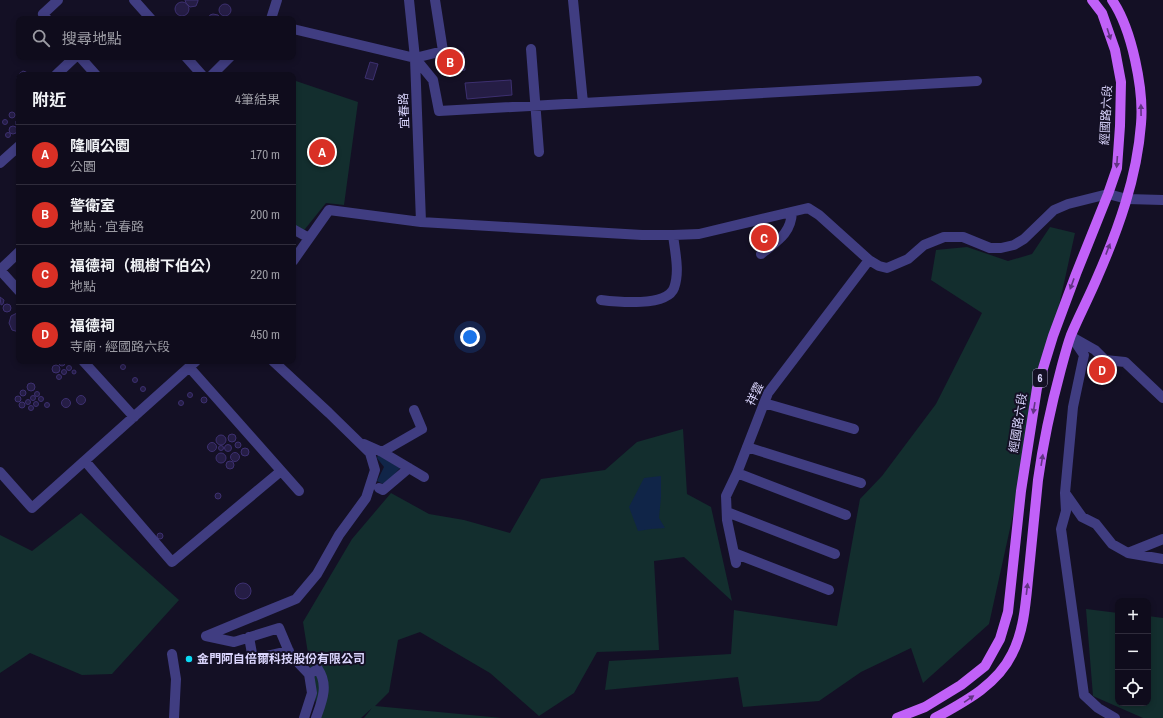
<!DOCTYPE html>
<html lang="zh-TW">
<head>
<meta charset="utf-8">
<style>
	:root { --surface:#0f0c1c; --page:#181525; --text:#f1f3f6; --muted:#9b9ba3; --line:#2f2c3b; --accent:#d93025 }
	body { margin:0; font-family:"Archivo Narrow","Noto Sans TC",sans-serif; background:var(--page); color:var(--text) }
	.controls { position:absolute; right:12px; bottom:12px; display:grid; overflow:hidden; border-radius:8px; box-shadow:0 2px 6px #0003 }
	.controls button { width:36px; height:36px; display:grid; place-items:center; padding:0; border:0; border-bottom:1px solid var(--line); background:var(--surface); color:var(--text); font:20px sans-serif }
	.you { position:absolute; left:470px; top:337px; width:14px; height:14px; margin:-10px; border:3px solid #fff; border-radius:50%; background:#1a73e8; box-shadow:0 0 0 6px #1a73e833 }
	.badge { display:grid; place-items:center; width:26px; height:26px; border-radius:50%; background:var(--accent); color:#fff; font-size:13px; font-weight:700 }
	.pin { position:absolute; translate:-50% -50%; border:2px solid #fff; box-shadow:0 1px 4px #0006 }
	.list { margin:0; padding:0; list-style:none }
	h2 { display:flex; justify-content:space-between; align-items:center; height:52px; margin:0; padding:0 16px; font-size:17px }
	h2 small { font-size:13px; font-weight:400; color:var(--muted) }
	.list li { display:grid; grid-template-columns:26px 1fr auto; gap:12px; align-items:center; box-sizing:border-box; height:60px; padding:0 16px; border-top:1px solid var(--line) }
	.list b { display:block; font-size:15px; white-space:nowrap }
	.list p { margin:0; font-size:13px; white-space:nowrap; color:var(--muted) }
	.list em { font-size:13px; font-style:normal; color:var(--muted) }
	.icon { flex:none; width:22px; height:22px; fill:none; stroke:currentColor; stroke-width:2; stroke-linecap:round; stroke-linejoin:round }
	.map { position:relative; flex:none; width:1163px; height:718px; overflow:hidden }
	.search { position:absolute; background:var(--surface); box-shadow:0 2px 6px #0003; left:16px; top:16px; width:280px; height:44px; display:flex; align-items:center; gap:10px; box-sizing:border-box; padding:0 14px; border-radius:8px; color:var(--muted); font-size:15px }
	.panel { position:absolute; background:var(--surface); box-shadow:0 2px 6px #0003; left:16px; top:72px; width:280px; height:292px; border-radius:8px }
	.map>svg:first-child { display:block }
	.green { fill:#132e2e }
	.water { fill:#102548 }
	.building { fill:#251d45; stroke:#3d3070 }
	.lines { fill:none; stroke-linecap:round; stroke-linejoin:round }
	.minor { stroke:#403d81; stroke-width:10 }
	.major { stroke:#c161f8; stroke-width:10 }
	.oneway { fill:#623484 }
	.poi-dot { fill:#0adaf4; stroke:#141025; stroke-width:1.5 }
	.labels { text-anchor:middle; stroke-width:4; stroke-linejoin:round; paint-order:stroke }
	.shield { fill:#141025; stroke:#9f9abc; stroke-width:1 }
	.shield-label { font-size:11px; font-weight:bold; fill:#dad5fd }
	.street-label { font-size:12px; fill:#dad5fd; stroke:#141025 }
	.poi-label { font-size:12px; font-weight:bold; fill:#dad5fd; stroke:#141025; text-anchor:start }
</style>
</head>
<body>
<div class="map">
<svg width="1163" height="718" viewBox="0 0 1163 718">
	<rect width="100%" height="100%" fill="#141025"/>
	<path class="green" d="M293,80L358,102L344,205L326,203L301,234L293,230Z
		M1050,227L1075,233L989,624L923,683L911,648L861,672L819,701L743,707L738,677L605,690L609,661L731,654L734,610L837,626L860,499L882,476L936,404L982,313L931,280L936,250L967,247L1008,261L1032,254Z
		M683,429L687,494L711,507L732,601L684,557L654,561L659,650L597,652L574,693L539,716L490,673L420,632L398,640L389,692L375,706L502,718H364L372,708L361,718H314L316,704L303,622L352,539L391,493L429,514L464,520L510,533L541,479L605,470L637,442Z
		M81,513L179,600L112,674L82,675L30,653L0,673V535L32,551Z
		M1086,609L1118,613V703H1148V616L1163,618V718H1143L1093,696Z"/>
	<path class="water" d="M378,455L400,468L385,485L377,481L384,467L377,458Z
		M661,476V497L659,518L665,528L651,529L638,531L629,507L644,478Z"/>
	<path class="building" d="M185,0H198V1L196,6L190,7L186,3Z
		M175 9a7 7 0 1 1 14 0a7 7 0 1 1-14 0Z
		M219 10a6 6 0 1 1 12 0a6 6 0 1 1-12 0Z
		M213,14L218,15L221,19H208L210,15Z
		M463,52L465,70L444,73L439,68L437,65V59L441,55Z
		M370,62L378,64L373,80L365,78Z
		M23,71L26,72L30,75H19V84L17,78L20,73Z
		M511,80L512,95L467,99L465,83Z
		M9 115a3 3 0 1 1 6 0a3 3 0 1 1-6 0Z
		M2.5 122a2.5 2.5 0 1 1 5 0a2.5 2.5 0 1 1-5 0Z
		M18,120H19V128L16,125V121Z
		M9 130a4 4 0 1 1 8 0a4 4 0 1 1-8 0Z
		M5.5 135a2.5 2.5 0 1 1 5 0a2.5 2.5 0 1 1-5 0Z
		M0,297L4,300L3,304L1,305Z
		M3 308a4 4 0 1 1 8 0a4 4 0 1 1-8 0Z
		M17,313H19V332L12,330L9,323L11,316Z
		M59 363a3 3 0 1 1 6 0a3 3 0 1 1-6 0Z
		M120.5 367a2.5 2.5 0 1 1 5 0a2.5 2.5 0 1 1-5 0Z
		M52 369a4 4 0 1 1 8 0a4 4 0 1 1-8 0Z
		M66.5 368a2.5 2.5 0 1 1 5 0a2.5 2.5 0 1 1-5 0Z
		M61.5 372a2.5 2.5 0 1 1 5 0a2.5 2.5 0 1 1-5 0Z
		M72 372a2 2 0 1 1 4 0a2 2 0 1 1-4 0Z
		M56.5 377a2.5 2.5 0 1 1 5 0a2.5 2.5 0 1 1-5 0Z
		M132.5 380a2.5 2.5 0 1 1 5 0a2.5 2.5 0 1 1-5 0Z
		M27 387a4 4 0 1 1 8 0a4 4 0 1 1-8 0Z
		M140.5 389a2.5 2.5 0 1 1 5 0a2.5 2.5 0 1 1-5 0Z
		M20 393a3 3 0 1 1 6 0a3 3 0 1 1-6 0Z
		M34.5 394a2.5 2.5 0 1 1 5 0a2.5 2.5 0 1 1-5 0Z
		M187.5 395a2.5 2.5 0 1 1 5 0a2.5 2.5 0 1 1-5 0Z
		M30.5 398a2.5 2.5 0 1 1 5 0a2.5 2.5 0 1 1-5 0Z
		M76.5 400a4.5 4.5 0 1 1 9 0a4.5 4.5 0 1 1-9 0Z
		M15 399a3 3 0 1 1 6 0a3 3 0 1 1-6 0Z
		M38.5 399a2.5 2.5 0 1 1 5 0a2.5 2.5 0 1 1-5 0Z
		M201 400a3 3 0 1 1 6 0a3 3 0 1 1-6 0Z
		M61.5 403a4.5 4.5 0 1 1 9 0a4.5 4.5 0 1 1-9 0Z
		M25.5 402a2.5 2.5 0 1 1 5 0a2.5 2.5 0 1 1-5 0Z
		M178.5 403a2.5 2.5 0 1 1 5 0a2.5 2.5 0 1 1-5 0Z
		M33.5 404a2.5 2.5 0 1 1 5 0a2.5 2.5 0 1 1-5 0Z
		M19 405a3 3 0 1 1 6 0a3 3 0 1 1-6 0Z
		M44.5 405a2.5 2.5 0 1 1 5 0a2.5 2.5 0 1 1-5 0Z
		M28.5 408a2.5 2.5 0 1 1 5 0a2.5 2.5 0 1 1-5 0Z
		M228 438a4 4 0 1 1 8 0a4 4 0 1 1-8 0Z
		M216 440a5 5 0 1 1 10 0a5 5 0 1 1-10 0Z
		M235 445a3 3 0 1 1 6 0a3 3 0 1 1-6 0Z
		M207.5 447a4.5 4.5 0 1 1 9 0a4.5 4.5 0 1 1-9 0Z
		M224.5 448a3.5 3.5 0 1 1 7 0a3.5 3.5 0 1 1-7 0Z
		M218.5 448a2.5 2.5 0 1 1 5 0a2.5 2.5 0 1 1-5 0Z
		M241 452a4 4 0 1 1 8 0a4 4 0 1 1-8 0Z
		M230.5 457a4.5 4.5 0 1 1 9 0a4.5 4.5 0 1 1-9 0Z
		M216 458a5 5 0 1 1 10 0a5 5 0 1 1-10 0Z
		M226 465a4 4 0 1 1 8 0a4 4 0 1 1-8 0Z
		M215 496a3 3 0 1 1 6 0a3 3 0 1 1-6 0Z
		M157 536a3 3 0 1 1 6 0a3 3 0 1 1-6 0Z
		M235 591a8 8 0 1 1 16 0a8 8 0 1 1-16 0Z"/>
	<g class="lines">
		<path class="minor" d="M134,0L151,19
			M409,0L415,58L421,222
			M573,0L583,103
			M47,19L43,14L58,0
			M271,19L277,0
			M293,29L415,58L443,51L435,0
			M531,49L539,152
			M80,57L96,75
			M186,57L202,75
			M415,58L433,80L439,111L977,81
			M56,75L75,57
			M212,75L230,57
			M0,163L19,146
			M293,229L309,238
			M761,254C777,241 791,234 792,212
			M293,261L329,210L421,222L642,235H673L699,234L808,208L819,215L869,260L879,266L887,268L908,259L924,245L944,237H963L990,248H1001L1014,245L1024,239L1054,210L1068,204L1108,194L1127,199L1163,200
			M0,270L19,291
			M0,270L19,252
			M601,300C617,302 667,307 674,288C680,272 675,252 673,235
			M1071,336L1084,355L1073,407L1065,493L1066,511L1061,529L1084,695L1098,708L1115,718
			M1072,337L1095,350L1105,360L1125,362L1163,398
			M83,361L134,417
			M189,367L299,491
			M764,403L854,429
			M364,444L382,452L422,429L414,410
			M747,447L861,483
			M382,452L424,477
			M85,461L172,562L281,471
			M0,472L32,508L196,361
			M737,473L846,515
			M379,488L383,490L409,468
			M1065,493L1082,517L1096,524L1112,544L1128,553L1163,539
			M727,512L835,554
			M734,553L829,590
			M1128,553L1163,559
			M736,563L727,520L726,496L737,473L768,393L869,260
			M206,636L296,599L317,574L339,535L366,498L375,470L370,453L329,413L273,361
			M206,636L234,642L279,628L290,654L309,674L312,693L304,718
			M249,637L253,659L289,651
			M172,654L176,679L174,718
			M309,674L318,669C329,685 322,701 316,718"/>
		<path class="major" d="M897,718L925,707L961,685L985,666L1000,639L1008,612L1021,491L1037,388L1053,336L1076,274L1108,194L1117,168L1120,126L1121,82L1115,50L1102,13L1092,0
			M935,718C964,702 997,685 1012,654C1025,629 1026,598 1029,570C1032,540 1035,510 1038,480C1043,443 1051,406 1061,369C1064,358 1067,346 1071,335C1079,316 1089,297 1097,278C1118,230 1137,178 1141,124C1144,90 1132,29 1112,0"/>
	</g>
	<defs><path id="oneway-solid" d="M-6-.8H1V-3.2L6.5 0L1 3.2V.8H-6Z"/></defs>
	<g class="oneway">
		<use href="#oneway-solid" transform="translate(1109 34) rotate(72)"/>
		<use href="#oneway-solid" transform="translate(1141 110) rotate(-91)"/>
		<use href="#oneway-solid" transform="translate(1117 162) rotate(94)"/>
		<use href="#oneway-solid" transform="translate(1108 249) rotate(-69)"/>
		<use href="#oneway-solid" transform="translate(1072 284) rotate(110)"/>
		<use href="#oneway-solid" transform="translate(1034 408) rotate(99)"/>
		<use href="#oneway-solid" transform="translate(1042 460) rotate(-81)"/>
		<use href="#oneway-solid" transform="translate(1027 589) rotate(-83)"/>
		<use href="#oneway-solid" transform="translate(969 699) rotate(-34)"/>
	</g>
	<circle class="poi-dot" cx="189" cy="659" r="4"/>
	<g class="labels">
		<rect class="shield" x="1033" y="369" width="14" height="18" rx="3"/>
		<g class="shield-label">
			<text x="1040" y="382">6</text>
		</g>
		<g class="street-label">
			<text transform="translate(404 111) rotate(-92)" y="4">宜春路</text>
			<text transform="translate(1106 115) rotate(-87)" y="4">經國路六段</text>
			<text transform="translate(755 394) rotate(-64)" y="4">祥雲</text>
			<text transform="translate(1018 423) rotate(-81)" y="4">經國路六段</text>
		</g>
		<g class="poi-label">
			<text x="197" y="663">金門阿自倍爾科技股份有限公司</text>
		</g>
	</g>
</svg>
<div class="controls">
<button>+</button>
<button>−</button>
<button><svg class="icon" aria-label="locate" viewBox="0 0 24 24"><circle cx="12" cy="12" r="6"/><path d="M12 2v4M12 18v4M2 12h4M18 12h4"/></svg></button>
</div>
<div class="you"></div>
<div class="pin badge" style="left:322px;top:152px">A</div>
<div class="pin badge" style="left:450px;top:62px">B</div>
<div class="pin badge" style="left:764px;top:238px">C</div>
<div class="pin badge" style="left:1102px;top:370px">D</div>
<div class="search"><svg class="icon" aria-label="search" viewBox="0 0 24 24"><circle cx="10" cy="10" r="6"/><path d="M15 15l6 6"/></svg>搜尋地點</div>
<section class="panel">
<h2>附近<small>4筆結果</small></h2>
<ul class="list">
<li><span class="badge">A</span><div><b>隆順公園</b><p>公園</p></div><em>170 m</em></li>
<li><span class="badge">B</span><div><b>警衛室</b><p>地點 · 宜春路</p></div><em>200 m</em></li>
<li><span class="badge">C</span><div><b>福德祠（楓樹下伯公）</b><p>地點</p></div><em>220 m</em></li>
<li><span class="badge">D</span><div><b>福德祠</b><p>寺廟 · 經國路六段</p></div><em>450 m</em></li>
</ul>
</section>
</div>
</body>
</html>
